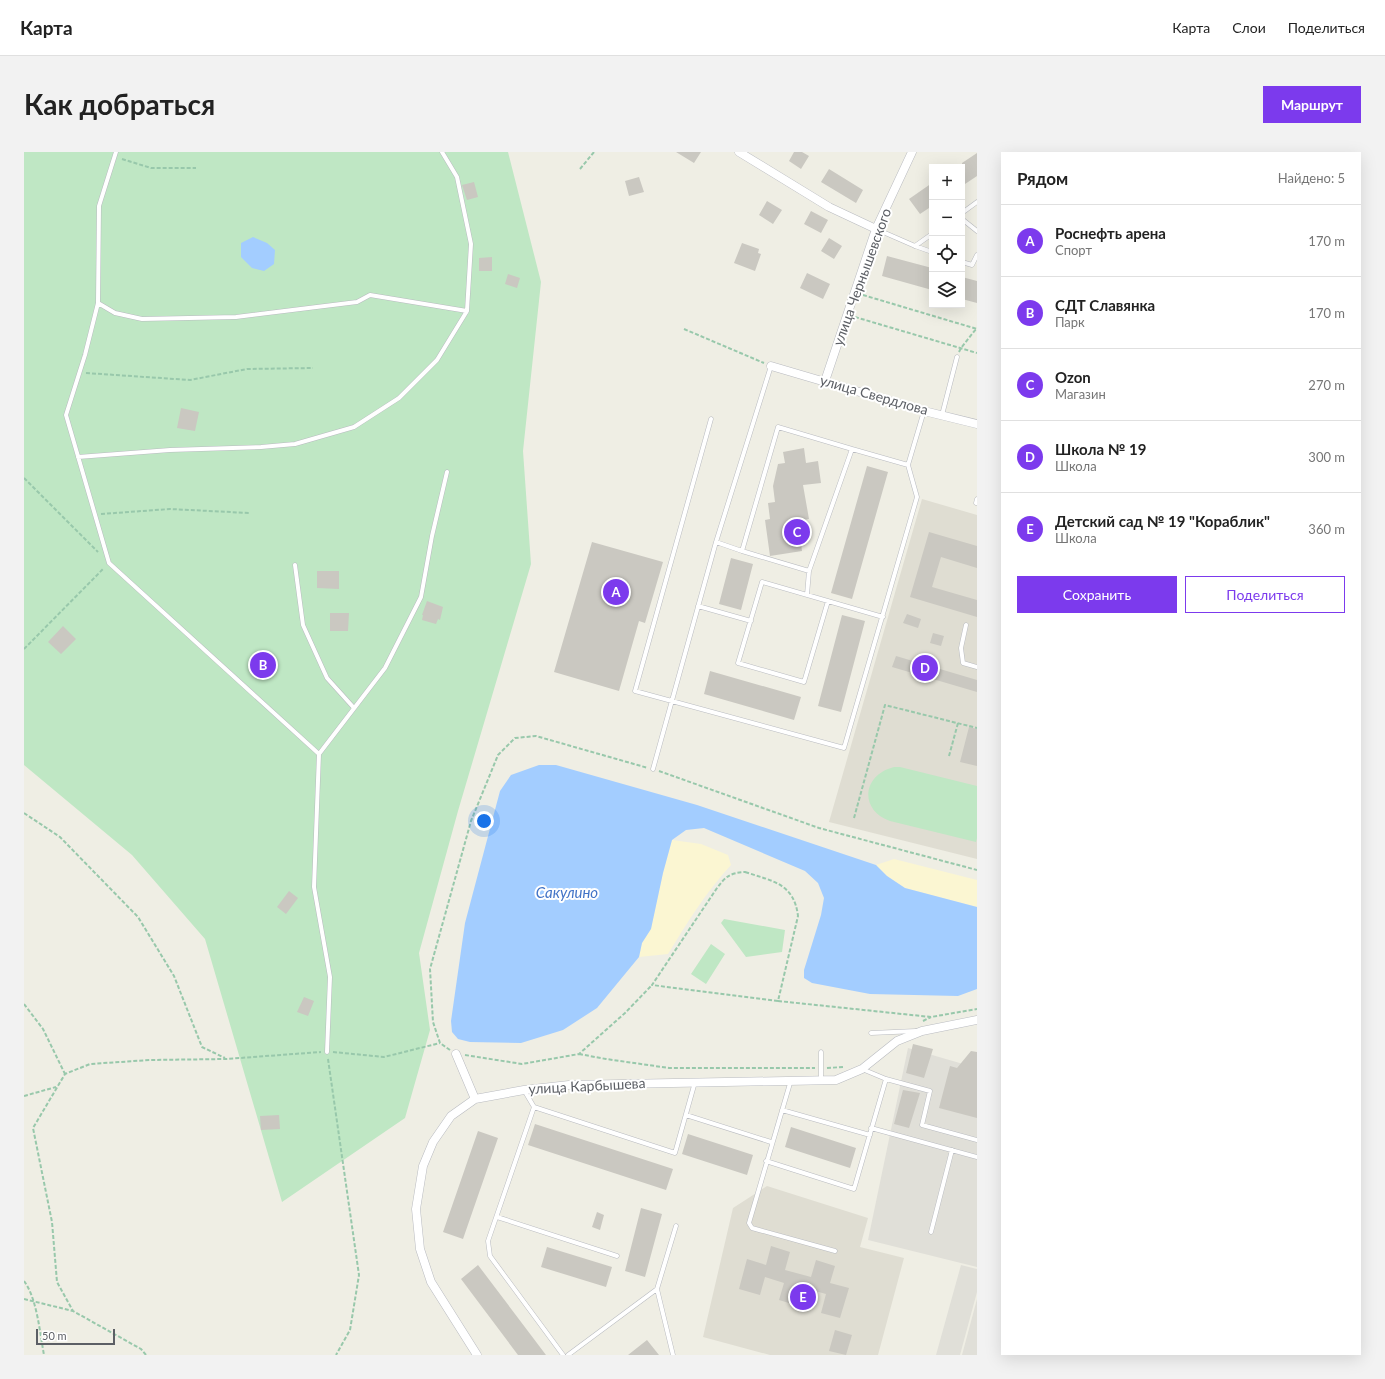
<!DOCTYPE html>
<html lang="ru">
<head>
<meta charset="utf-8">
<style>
	:root { --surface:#fff; --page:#f2f2f2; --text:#222; --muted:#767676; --line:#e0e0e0; --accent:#7c3aed }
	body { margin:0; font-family:Lato,sans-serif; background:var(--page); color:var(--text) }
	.controls { position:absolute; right:12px; top:12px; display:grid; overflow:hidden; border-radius:0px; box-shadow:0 4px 16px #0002 }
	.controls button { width:36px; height:36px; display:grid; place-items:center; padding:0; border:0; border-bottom:1px solid var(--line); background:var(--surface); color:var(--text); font:20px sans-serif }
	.scale { position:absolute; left:12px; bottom:10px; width:79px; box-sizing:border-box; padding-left:4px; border:2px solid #5c5f65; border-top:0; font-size:11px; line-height:14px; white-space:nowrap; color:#5c5f65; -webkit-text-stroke:3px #fff; paint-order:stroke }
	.you { position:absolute; left:460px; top:669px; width:14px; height:14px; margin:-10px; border:3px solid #fff; border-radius:50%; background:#1a73e8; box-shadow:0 0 0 6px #1a73e833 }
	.badge { display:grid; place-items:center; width:26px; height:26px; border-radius:50%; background:var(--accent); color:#fff; font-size:13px; font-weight:700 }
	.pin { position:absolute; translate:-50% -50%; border:2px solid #fff; box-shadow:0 1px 4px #0006 }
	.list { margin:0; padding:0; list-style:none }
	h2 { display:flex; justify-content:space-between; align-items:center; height:52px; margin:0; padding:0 16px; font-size:17px }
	h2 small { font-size:13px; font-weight:400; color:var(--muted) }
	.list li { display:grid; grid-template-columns:26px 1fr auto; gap:12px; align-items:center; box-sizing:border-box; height:72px; padding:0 16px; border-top:1px solid var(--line) }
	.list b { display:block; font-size:15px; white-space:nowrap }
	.list p { margin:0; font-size:13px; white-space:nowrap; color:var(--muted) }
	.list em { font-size:13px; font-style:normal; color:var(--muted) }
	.actions { display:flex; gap:8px; padding:12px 16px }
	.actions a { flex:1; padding:9px 0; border:1px solid var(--accent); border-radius:0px; text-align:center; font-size:14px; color:var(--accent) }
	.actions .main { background:var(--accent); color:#fff }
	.icon { flex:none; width:22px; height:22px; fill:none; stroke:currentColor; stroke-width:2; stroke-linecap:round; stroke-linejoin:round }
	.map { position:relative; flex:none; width:953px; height:1203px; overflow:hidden; border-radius:0px }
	header { display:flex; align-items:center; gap:24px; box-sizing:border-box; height:56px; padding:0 20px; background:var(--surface); border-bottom:1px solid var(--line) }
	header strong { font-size:19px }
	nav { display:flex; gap:22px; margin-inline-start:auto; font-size:14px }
	.intro { display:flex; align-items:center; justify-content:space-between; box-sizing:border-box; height:96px; padding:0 24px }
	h1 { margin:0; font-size:28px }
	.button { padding:10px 18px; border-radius:0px; background:var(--accent); color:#fff; font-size:14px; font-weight:700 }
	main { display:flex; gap:24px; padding:0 24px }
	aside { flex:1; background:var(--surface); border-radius:0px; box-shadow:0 4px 16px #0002 }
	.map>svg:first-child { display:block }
	.industrial { fill:#e0dfd8 }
	.education { fill:#dfddd2 }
	.green { fill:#bfe7c4 }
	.sand { fill:#fbf6d2 }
	.water { fill:#a3cdff }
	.building { fill:#cac8c1 }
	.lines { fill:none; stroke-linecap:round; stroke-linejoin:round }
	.lane-casing { stroke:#b9bbc0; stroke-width:5 }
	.street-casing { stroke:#b9bbc0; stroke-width:9 }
	.path { stroke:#98c8ab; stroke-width:2; stroke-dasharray:4 2; stroke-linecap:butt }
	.lane { stroke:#fff; stroke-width:4 }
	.street { stroke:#fff; stroke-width:8 }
	.labels { text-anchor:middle; stroke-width:4; stroke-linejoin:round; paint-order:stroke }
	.street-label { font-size:14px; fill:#5c5f65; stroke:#fff }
	.water-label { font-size:15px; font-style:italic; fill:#4274c7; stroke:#fff }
</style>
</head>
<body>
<header>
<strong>Карта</strong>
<nav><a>Карта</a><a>Слои</a><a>Поделиться</a></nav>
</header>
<div class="intro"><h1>Как добраться</h1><a class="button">Маршрут</a></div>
<main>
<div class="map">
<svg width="953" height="1203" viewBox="0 0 953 1203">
	<rect width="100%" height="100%" fill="#efeee4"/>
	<path class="industrial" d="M884,896L953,916V1115L844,1088Z
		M937,1113L953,1117V1140L936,1203H912Z
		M953,1147V1203H938Z"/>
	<path class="education" d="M898,347L953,363V707L805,670Z
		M743,1034L844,1066L836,1095L880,1106L854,1203H746L679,1185L709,1056Z"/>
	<path class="green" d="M0,0H484L517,130L499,299L507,412L434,659L395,801L406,878L381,966L258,1050L181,787L108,703L0,613Z
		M870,615H876L953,634V686L952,690L866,669C835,658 838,623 870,615Z
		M700,767L761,778L758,800L722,805L697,771Z
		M687,792L701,802L682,832L667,822Z"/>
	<path class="sand" d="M648,688L677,692L704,703L707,713C682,740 663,771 644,802L615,805L618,791L627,776L639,721Z
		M870,707L953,728V755L881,736L863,724L852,713Z"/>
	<path class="water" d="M229,85L243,91L251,98L250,112L240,119L228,116L217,105V91Z
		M515,613H532L673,653L852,713L863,724L881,736L953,755V837L934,844L846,842L788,831L780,826V818L797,763L800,746L794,731L781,719L680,676L662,678L648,688L639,721L627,777L618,791L615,805L573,856L539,878L497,891L446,890L434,887L428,880L427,869L441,771L476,639L487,623Z"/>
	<path class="building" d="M652,0H677L670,11Z
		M770,0H778L785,4L777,17L765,9Z
		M953,1V24L938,34V11Z
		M805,17L839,38L832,51L797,30Z
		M615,25L620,40L605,44L601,29Z
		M450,30L454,45L443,48L438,33Z
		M908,31V54L896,62L885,47Z
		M743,49L758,58L749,72L735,63Z
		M787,59L804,68L797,81L780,72Z
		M805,86L818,94L810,107L797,99Z
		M718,91L735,97L734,101L737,102L731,119L710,111Z
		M863,104L908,116V138L858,124Z
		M468,105V119H455V106Z
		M783,121L806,132L799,147L776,136Z
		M484,122L496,126L493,136L481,132Z
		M938,125L953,129V151L938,147Z
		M157,256L175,260L171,279L153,276Z
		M780,296L782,311L794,309L797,331L779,333L785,367L774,369L778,399L746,404L741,368L746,367L744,351L751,350L749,334L754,312L761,311L759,300Z
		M843,314L864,320L828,447L807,441Z
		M905,380L953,394V416L917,405L908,435L953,448V465L886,445Z
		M568,390L639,410L621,471L615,469L595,539L530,520Z
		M707,406L729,412L717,458L695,452Z
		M293,419H315V437L293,436Z
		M403,449L419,455L416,468L414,467L412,472L398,468L399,463H398Z
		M306,461H325L324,479H306Z
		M883,462L897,467L894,476L879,471Z
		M818,463L841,469L817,560L794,554Z
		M39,474L52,487L37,502L24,490Z
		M909,481L920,484L917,494L906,491Z
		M872,504L953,528V540L868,515Z
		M686,519L777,545L770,568L680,542Z
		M945,575L953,577V614L936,610Z
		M265,739L274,746L262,762L253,755Z
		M280,845L290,849L284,864L273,860Z
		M889,892L909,897L900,926L882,921Z
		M947,899L953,900V966L915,956L926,914L933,916Z
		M879,938L896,941L885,976L870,972Z
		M255,963L256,977L237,978L236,964Z
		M511,972L649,1017L642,1038L504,993Z
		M767,975L832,996L826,1016L761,995Z
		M454,979L474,986L439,1087L419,1080Z
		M664,982L729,1003L723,1023L658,1002Z
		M617,1056L638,1062L621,1125L601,1119Z
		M573,1060L580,1063L576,1078L568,1075Z
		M747,1094L766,1100L761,1118L787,1125L792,1108L811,1114L806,1131L825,1136L816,1166L797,1161L802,1142L780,1136L775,1154L755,1148L760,1131L741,1125L736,1143L715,1137L723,1107L742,1113Z
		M523,1095L588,1115L582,1135L517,1115Z
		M454,1113L522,1203H494L437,1127Z
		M811,1178L828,1183L822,1203L805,1199Z
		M623,1188L635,1203H604Z"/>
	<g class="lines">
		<g class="lane-casing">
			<path id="lane" d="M92,0L75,54L74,151L61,203L42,263L85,411L295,602L290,735L306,825L303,900
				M938,61L953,50
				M938,67L953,79
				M852,77L891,94L908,100
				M891,94L908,82
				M938,110L948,113L953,103
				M74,151L91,161L118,167L212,165L333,150L346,143L443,159
				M918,263L933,205
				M687,267L611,539L820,596L893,345L884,313
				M54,305L146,298L237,295L271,292L330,275L375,246L413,208L443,159L447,92L433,25L418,0
				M953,347L952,351H953
				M692,390L718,399
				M271,413L279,473L303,526L330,556
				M785,419L718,399L754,275L828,297
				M783,443L785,419L828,297L884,313L900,259
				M804,449L780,530L714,511L738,430L859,465
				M674,454L727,469
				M942,473L937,496L939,511L953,515
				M295,602L361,516L397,445L408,384L423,320
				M629,617L692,390L747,214
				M847,881L892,879
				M797,900V928
				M862,927L906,939L898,973L953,988
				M767,928L725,1071L728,1076L811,1099
				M500,938L510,955L464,1089L466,1104L539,1203
				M510,955L651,1001L671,930
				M758,958L846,983
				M662,963L747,990
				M847,976L953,1005
				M742,1009L830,1037L862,927L838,917
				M473,1065L593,1104
				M907,1080L928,998
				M633,1137L649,1203
				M544,1203L633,1137L652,1074"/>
		</g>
		<g class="street-casing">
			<path id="street" d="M715,0L805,55L852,77
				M747,214L900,259L953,272
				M801,229L852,77L888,0
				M432,902L451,947
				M453,1203L407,1130L396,1097L392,1057L399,1014L409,990L427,964L451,947L500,938L545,933L812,928L838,917L873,889L898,879L953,868"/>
		</g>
		<path class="path" d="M98,7L127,16H172
			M556,17L570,0
			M839,143L953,177
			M831,165L953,201
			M660,177L740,211
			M935,200L937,196L952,177
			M62,221L166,228L223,217L289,216
			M0,326L74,400
			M77,362L146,357L225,361
			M0,497L80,416
			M925,604L934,571
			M635,619L795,676L953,718
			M0,661L36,685L114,765L150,824L178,895L201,906
			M830,666L861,553L953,576
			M721,720C748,729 770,731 774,764L754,849L628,833L693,736C702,724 706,721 721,720Z
			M754,849L907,865L953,857
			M0,852L19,877L41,922
			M899,869L907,865
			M426,898L416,891L409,870L406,817L447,669L474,603L491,586L512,584L624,616
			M309,900L360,905L416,891
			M555,902L582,907L645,916H791
			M441,903L498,912L555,902L601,861L628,833
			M304,907L335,1123L326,1178L312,1203
			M803,916L819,915
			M0,944L32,935
			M0,1129C13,1146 16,1182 20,1203
			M0,1147L49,1159
			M122,1203L117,1197L49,1159L33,1130L28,1070L9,976L41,922L66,912L126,908L202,907L297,900"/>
		<use href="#lane" class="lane"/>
		<use href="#street" class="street"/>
	</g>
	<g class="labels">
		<g class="street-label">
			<text transform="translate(838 125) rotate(-70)" y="5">улица Чернышевского</text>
			<text transform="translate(850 243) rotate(16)" y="5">улица Свердлова</text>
			<text transform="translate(563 934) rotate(-3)" y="5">улица Карбышева</text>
		</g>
		<g class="water-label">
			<text x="543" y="746">Сакулино</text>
		</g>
	</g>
</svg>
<div class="controls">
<button>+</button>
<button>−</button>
<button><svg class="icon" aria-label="locate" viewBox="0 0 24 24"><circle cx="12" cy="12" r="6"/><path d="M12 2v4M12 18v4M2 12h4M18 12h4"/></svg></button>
<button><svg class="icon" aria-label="layers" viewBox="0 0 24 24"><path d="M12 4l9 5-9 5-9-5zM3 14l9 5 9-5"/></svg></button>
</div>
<div class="scale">50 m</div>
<div class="you"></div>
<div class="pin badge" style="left:592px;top:440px">A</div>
<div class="pin badge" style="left:239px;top:513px">B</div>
<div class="pin badge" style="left:773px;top:380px">C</div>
<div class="pin badge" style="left:901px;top:516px">D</div>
<div class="pin badge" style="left:779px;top:1145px">E</div>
</div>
<aside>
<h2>Рядом<small>Найдено: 5</small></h2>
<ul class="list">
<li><span class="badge">A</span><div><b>Роснефть арена</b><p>Спорт</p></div><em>170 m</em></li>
<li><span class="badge">B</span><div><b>СДТ Славянка</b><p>Парк</p></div><em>170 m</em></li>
<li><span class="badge">C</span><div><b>Ozon</b><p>Магазин</p></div><em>270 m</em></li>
<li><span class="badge">D</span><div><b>Школа № 19</b><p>Школа</p></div><em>300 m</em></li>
<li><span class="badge">E</span><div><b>Детский сад № 19 &quot;Кораблик&quot;</b><p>Школа</p></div><em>360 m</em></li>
</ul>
<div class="actions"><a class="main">Сохранить</a><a>Поделиться</a></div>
</aside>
</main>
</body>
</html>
